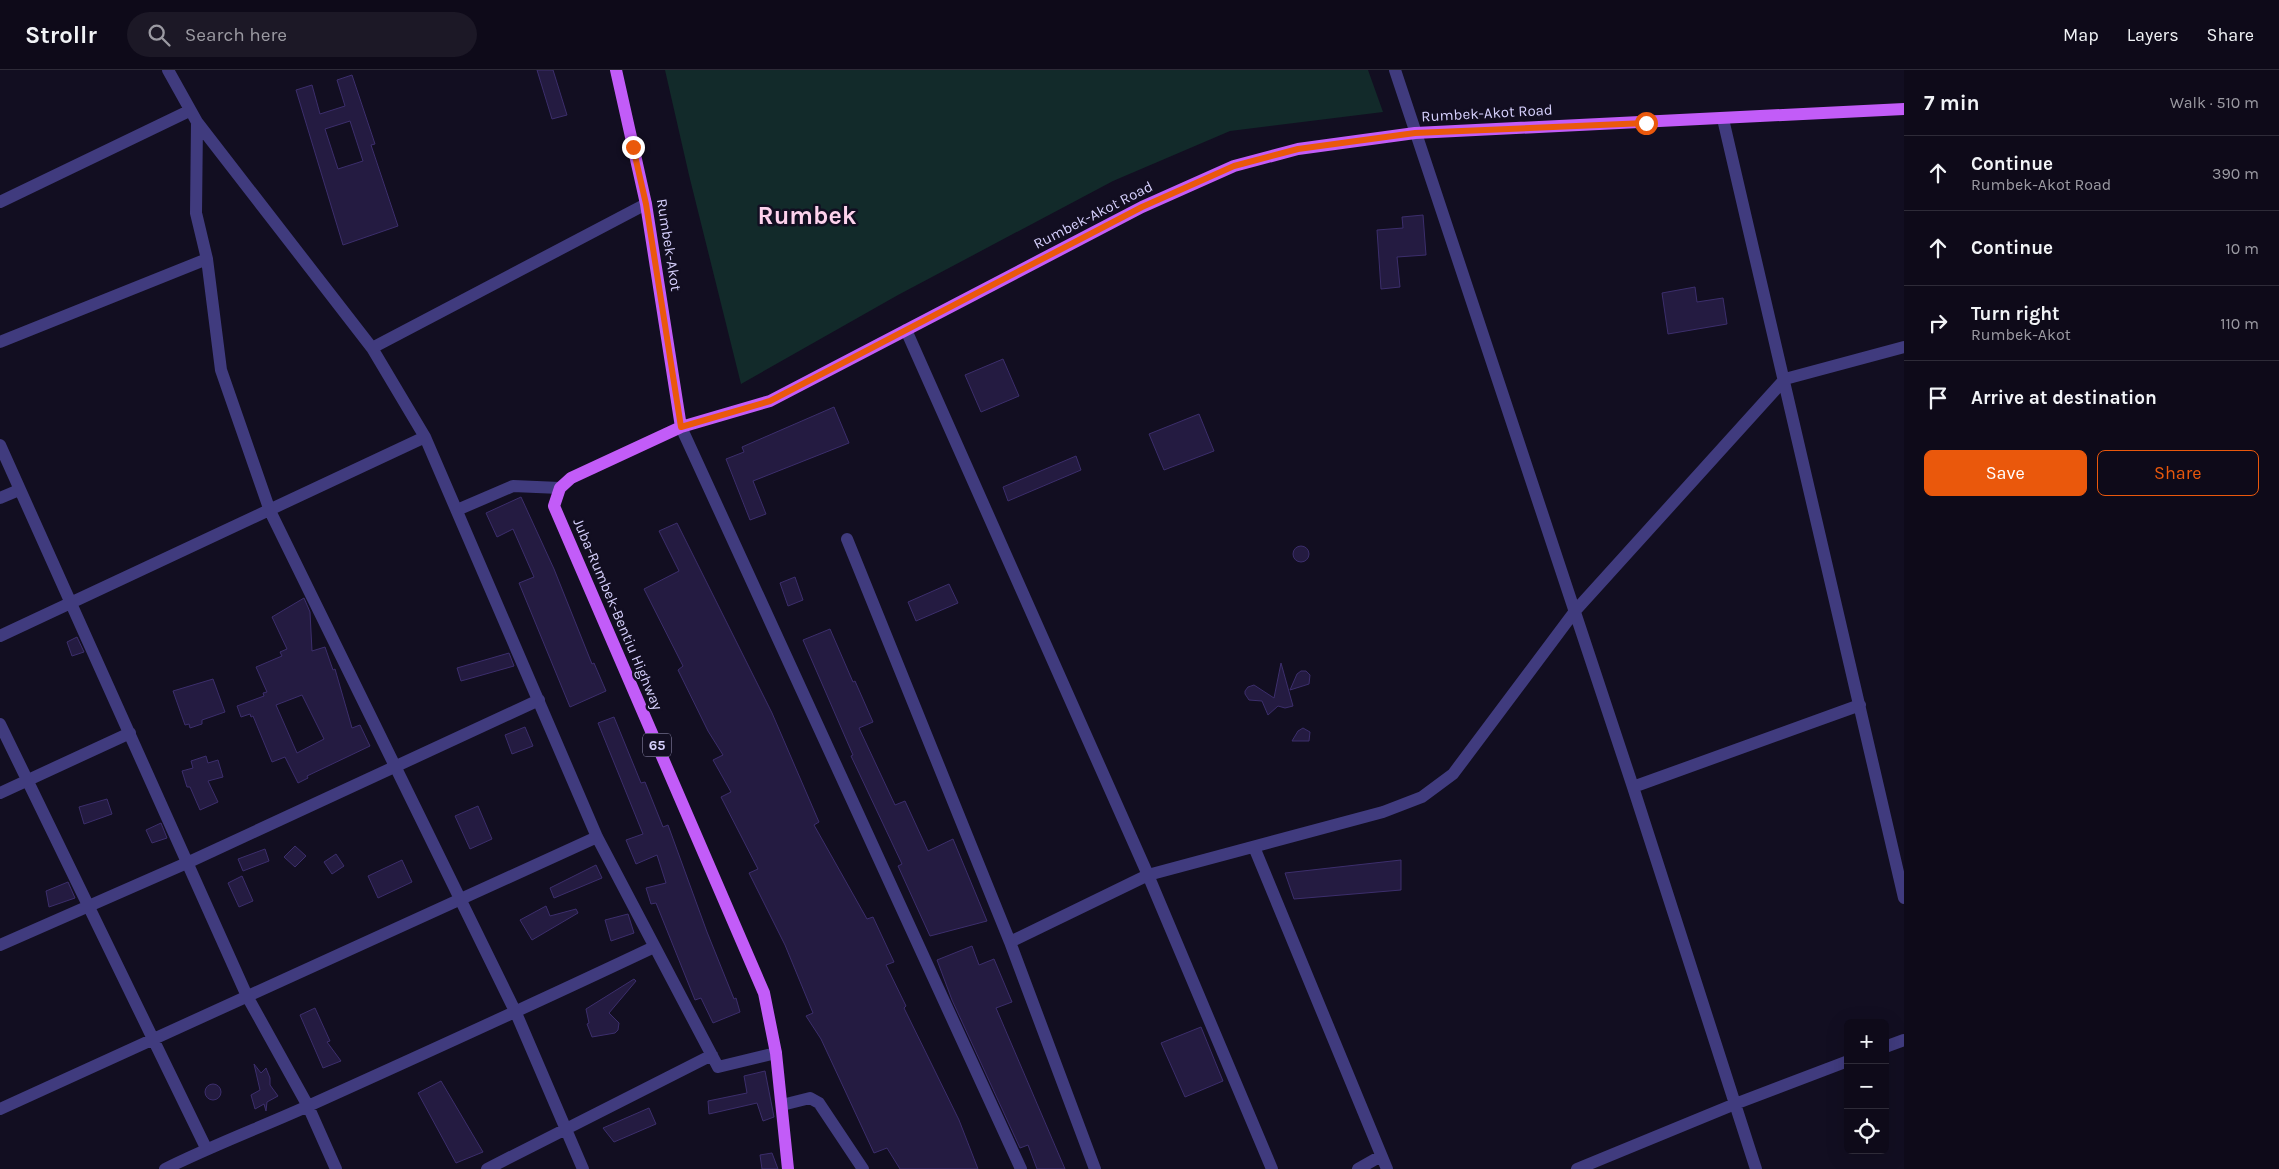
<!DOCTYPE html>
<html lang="en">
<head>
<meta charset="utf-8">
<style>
	:root { --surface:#0e0a19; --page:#1c1826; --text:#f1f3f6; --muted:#9b9aa2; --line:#2e2b38; --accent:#ea580c }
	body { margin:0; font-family:Karla,sans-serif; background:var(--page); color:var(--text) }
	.controls { position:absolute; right:15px; bottom:15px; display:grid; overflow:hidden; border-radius:8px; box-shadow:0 5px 20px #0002 }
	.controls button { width:45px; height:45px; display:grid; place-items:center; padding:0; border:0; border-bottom:1px solid var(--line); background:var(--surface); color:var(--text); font:25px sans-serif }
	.stop { position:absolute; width:15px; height:15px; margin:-11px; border:4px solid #ea580c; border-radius:50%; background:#fff }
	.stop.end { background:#ea580c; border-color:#fff; box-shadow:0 1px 5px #0008 }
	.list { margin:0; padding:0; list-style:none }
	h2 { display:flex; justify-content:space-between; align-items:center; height:65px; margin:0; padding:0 20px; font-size:21px }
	h2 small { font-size:16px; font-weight:400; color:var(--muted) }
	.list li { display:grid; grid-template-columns:32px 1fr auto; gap:15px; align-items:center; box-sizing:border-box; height:75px; padding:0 20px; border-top:1px solid var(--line) }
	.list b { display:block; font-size:19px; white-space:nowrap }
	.list p { margin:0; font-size:16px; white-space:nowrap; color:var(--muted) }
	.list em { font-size:16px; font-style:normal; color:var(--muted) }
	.actions { display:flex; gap:10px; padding:15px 20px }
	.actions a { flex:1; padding:11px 0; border:1px solid var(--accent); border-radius:8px; text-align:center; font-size:18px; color:var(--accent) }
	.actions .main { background:var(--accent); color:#fff }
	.icon { flex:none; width:28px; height:28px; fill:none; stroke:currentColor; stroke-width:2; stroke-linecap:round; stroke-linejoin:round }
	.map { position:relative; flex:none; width:1904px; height:1099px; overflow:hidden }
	header { display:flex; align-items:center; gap:30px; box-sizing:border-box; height:70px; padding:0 25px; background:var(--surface); border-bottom:1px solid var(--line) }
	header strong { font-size:24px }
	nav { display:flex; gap:28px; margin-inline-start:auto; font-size:18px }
	.search { width:350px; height:45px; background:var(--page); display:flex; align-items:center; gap:12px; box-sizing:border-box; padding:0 18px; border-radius:28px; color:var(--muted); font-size:19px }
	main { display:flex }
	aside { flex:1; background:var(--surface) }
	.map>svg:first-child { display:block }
	.green { fill:#122a2a }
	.building { fill:#241b41; stroke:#3c2e6c; fill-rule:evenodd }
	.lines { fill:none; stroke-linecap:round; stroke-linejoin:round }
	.street { stroke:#403b7e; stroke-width:12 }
	.primary { stroke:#c25cf8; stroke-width:12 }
	.route { stroke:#ea580c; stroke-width:6 }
	.labels { text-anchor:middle; stroke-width:5; stroke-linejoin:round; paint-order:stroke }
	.shield { fill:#120e21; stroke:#9b96bb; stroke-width:1 }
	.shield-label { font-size:14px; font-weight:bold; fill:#d6d0fd }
	.street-label { font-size:15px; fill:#d6d0fd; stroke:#120e21 }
	.town-label { font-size:25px; font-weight:bold; fill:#fdd2ec; stroke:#120e21 }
</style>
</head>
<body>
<header>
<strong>Strollr</strong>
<div class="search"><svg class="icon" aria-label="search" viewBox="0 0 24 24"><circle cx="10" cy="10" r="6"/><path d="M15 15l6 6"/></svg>Search here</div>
<nav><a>Map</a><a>Layers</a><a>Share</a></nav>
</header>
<main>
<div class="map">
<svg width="1904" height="1099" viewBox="0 0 1904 1099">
	<rect width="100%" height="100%" fill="#120e21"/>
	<path class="green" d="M665,0H1368L1383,42L1230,61L1113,111L898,225L741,314L689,105Z"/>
	<path class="building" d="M537,0H553L567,45L552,49Z
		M352,5L375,74L371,75L398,156L343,175L296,20L312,15L320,44L345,36L337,10ZM350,51L363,91L338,99L325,59Z
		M1423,145L1426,185L1397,187L1400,217L1381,219L1377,160L1403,158L1402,147Z
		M1695,217L1697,232L1723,228L1727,254L1668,264L1662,223Z
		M1003,289L1019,326L981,342L965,305Z
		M834,337L849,373L753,411L766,444L750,450L726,389L744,382L742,377Z
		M1199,344L1214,381L1164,400L1149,364Z
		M1076,386L1081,400L1008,431L1003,417Z
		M521,427L554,499L592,594L594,593L606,621L570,637L519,513L534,507L513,459L497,467L486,443Z
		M677,453L772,643L819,752L814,755L867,849L873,847L894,892L886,895L906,936L904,938L959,1050L978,1099H900L887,1078L874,1083L821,969L806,946L813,943L785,875L749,803L758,799L721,727L731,722L713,690L723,685L708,661L678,600L683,596L644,519L679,501L659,461Z
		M1293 484a8 8 0 1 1 16 0a8 8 0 1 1-16 0Z
		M795,507L803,530L788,536L780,513Z
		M949,514L958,533L916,551L908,532Z
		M304,528L310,542L312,581L325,577L333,600L335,599L352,658L360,655L370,676L307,706L308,708L298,713L285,687L272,692L253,646L251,647L250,644L241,647L237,636L264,626L263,623L267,622L256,597L282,586L280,582L287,579L272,547ZM302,625L324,669L297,683L276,635Z
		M830,559L853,612L855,611L873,652L859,658L895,735L905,731L928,781L953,769L987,851L930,866L898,796L902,794L851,686L853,685L803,570Z
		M77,567L84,582L72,586L67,572Z
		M509,583L514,596L461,611L457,598Z
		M1281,593L1293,636L1285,638L1278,636L1268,645L1262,631L1249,630L1245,624V621L1248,617L1254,615L1274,628Z
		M1301,601H1306L1310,605L1309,614L1290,620L1297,604Z
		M213,609L225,642L202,650V654L190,658L189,654L185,655L173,621Z
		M614,647L641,713L645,712L663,757L668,755L707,862L734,929L736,928L740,942L713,953L701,928L695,930L656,833L651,834L646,818L666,813L657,785L636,794L626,770L643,764L598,653Z
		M525,657L533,676L512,684L505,665Z
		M1303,658L1310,662L1309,671H1292L1298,661Z
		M206,686L208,693L218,690L223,707L208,711L218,732L200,740L190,717H187L182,701L193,698L191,691Z
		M107,729L112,744L84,754L79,737Z
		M478,736L492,769L470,779L455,746Z
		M161,753L167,768L152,773L146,760Z
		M295,776L306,786L295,797L284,787Z
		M265,779L269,791L243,801L238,789Z
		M336,784L344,796L332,804L324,792Z
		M402,790L412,812L378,828L368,806Z
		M1401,790V820L1294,829L1285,803Z
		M596,795L602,808L554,828L550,818Z
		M242,806L253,831L239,837L228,813Z
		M68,812L75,828L49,837L46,821Z
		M546,836L550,846L576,839L578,843L532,870L520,850Z
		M628,844L634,863L611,871L605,850Z
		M972,876L979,895L994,889L1012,932L996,938L1065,1099H1037L1028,1075L1020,1078L952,930L937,890Z
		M634,909L636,911L609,943L619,953L618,960L615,963L592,967L587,954L589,953L586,939Z
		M315,938L330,971L327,972L341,991L323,998L300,945Z
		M1201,957L1223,1011L1185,1027L1161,973Z
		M254,994L261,1003L266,998L270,1008V1015L278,1026L267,1032L266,1041L264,1034L255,1039L251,1025L260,1020Z
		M765,1001L774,1047L763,1051L757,1033L709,1044L708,1031L747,1023L744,1006Z
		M441,1011L483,1082L456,1093L418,1023Z
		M205 1022a8 8 0 1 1 16 0a8 8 0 1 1-16 0Z
		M649,1038L656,1054L614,1072L603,1058Z
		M772,1083L778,1099H762L760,1085Z"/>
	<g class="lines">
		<path class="street" d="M168,0L197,52L372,278L425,367L597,767L718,997L776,983
			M1395,0L1633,717L1756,1099
			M1723,49L1904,828
			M197,52L196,143L207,189L221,300L270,441L516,943L583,1099
			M0,132L189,41
			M906,260L1148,805L1272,1099
			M0,272L207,189
			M372,278L646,134
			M681,357L1021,1099
			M0,375L247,926L308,1036L336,1099
			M0,428L19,420
			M457,440L513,416L560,418
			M847,469L1010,872L1095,1099
			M0,566L425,367
			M0,654L206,1078
			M1633,717L1860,635
			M0,723L130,663
			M1254,777L1387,1099
			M1010,872L1148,805L1383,742L1422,727L1453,704L1575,541L1785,309L1904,277
			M0,875L189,792L539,630
			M1885,977L1904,970
			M782,1035L810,1028L819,1033L863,1099
			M0,1039L597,767
			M165,1099C215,1074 267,1055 317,1032C430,981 542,930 654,877
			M487,1099L712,985
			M1358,1099L1381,1086
			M1577,1099L1735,1034L1848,991"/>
		<path class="primary" d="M616,0L646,134L681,357
			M788,1099L776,983L764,923L554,436L560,418L571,408L681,357L770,331L1142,137L1234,96L1298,79L1415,63L1904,39"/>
	</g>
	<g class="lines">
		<path class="route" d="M633,77L646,134L681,357L770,331L1142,137L1234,96L1298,79L1415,63L1646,53"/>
	</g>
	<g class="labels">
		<rect class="shield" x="643" y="663.5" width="28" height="23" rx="4"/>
		<g class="shield-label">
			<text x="657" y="680">65</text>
		</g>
		<g class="street-label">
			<text transform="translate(1487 43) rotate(-3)" y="5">Rumbek-Akot Road</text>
			<text transform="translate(1093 145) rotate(-27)" y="5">Rumbek-Akot Road</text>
			<text transform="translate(669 175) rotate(81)" y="5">Rumbek-Akot</text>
			<text transform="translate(618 544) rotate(67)" y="5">Juba-Rumbek-Bentiu Highway</text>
		</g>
		<g class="town-label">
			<text x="807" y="154">Rumbek</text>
		</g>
	</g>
</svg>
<div class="controls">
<button>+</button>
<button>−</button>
<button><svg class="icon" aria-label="locate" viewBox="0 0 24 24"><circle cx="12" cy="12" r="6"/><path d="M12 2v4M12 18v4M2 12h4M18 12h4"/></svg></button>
</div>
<div class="stop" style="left:1646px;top:53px"></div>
<div class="stop end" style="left:633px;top:77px"></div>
</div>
<aside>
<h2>7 min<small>Walk · 510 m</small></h2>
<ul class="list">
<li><svg class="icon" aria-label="ahead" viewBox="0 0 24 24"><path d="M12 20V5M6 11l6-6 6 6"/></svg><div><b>Continue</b><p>Rumbek-Akot Road</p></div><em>390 m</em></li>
<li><svg class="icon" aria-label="ahead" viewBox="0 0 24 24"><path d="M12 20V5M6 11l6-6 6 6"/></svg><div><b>Continue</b></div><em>10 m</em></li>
<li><svg class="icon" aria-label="right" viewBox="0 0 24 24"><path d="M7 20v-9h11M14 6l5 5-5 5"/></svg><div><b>Turn right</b><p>Rumbek-Akot</p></div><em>110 m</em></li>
<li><svg class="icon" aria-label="arrive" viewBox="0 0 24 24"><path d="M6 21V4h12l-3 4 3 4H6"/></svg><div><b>Arrive at destination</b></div></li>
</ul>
<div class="actions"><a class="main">Save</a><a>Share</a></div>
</aside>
</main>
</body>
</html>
